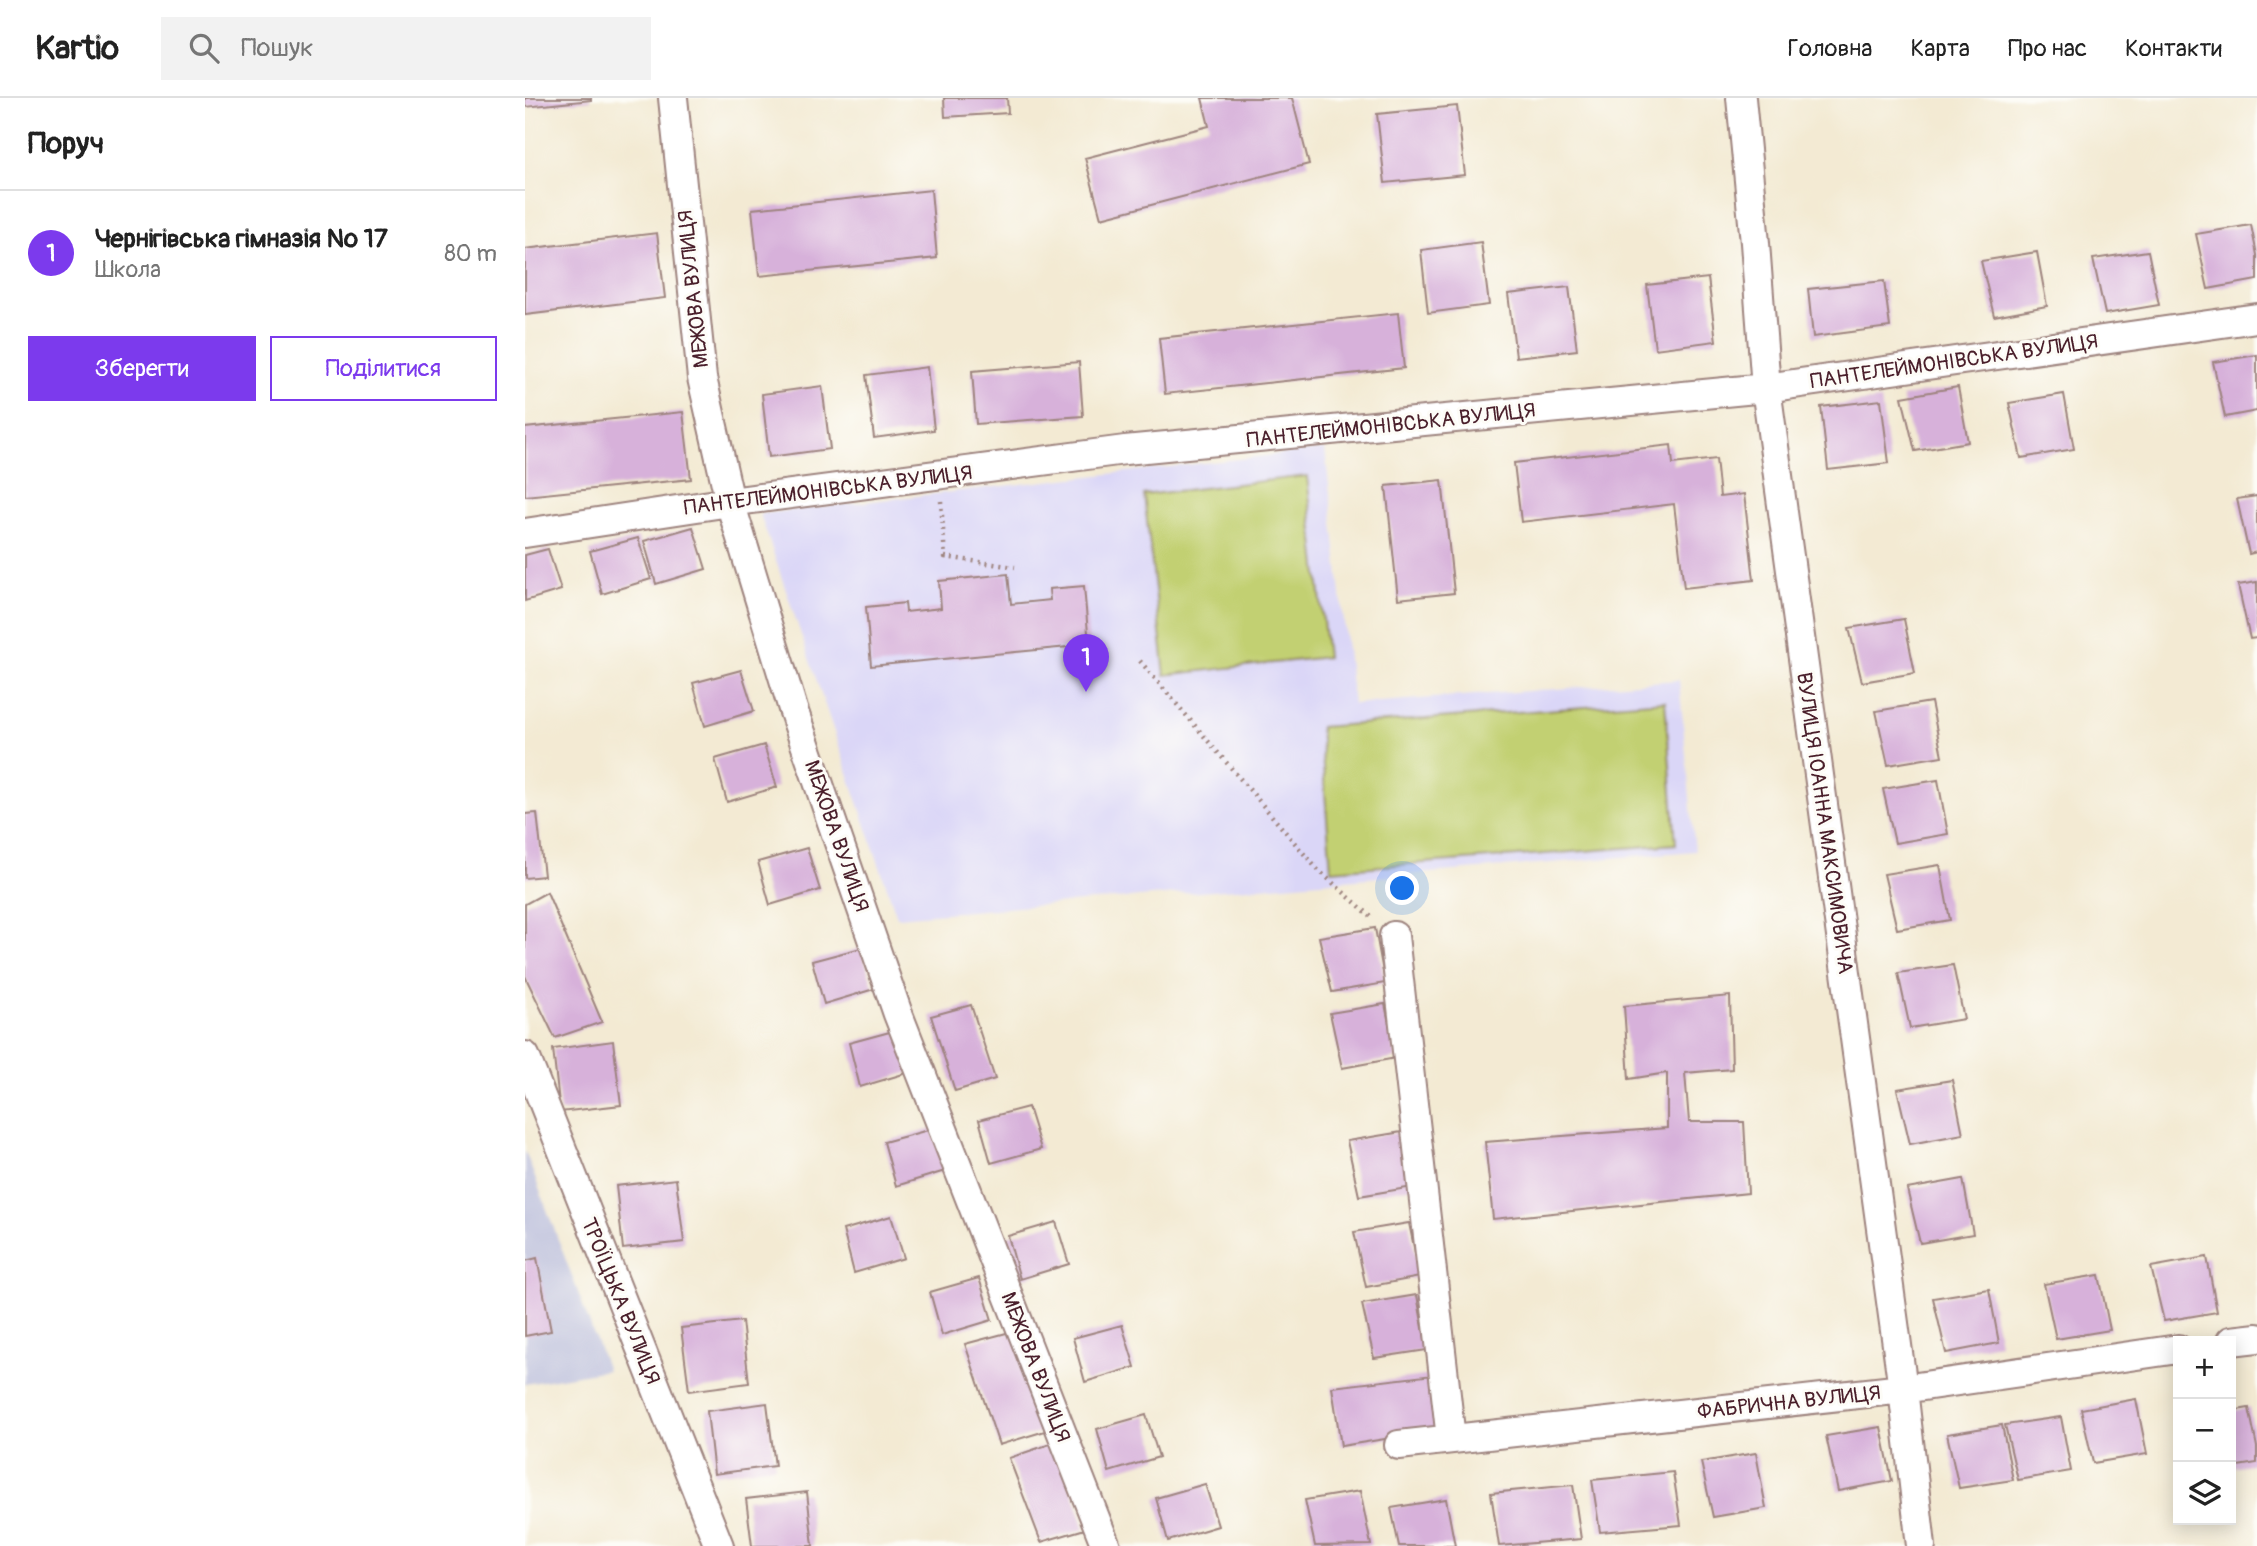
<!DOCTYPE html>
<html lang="uk">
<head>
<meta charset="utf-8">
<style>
	:root { --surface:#fff; --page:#f2f2f2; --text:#222; --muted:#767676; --line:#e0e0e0; --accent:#7c3aed }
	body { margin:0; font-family:Pangolin,sans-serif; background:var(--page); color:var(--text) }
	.controls { position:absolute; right:21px; bottom:21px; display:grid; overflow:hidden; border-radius:0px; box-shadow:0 4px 18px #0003 }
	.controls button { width:63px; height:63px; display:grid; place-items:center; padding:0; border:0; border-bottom:2px solid var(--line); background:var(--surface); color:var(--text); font:35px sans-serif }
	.you { position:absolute; left:878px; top:791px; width:24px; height:24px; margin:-18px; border:5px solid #fff; border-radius:50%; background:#1a73e8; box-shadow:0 0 0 10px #1a73e833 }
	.badge { display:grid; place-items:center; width:46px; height:46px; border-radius:50%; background:var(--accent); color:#fff; font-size:23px; font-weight:700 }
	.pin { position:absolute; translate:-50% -58px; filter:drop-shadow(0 2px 4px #0008) }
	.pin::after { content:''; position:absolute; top:37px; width:24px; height:21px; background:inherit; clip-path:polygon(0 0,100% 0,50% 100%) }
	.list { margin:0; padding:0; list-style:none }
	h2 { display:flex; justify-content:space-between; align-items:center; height:91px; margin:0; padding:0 28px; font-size:30px }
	h2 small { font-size:23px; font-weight:400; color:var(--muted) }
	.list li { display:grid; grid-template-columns:46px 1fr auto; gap:21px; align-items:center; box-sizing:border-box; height:126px; padding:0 28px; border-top:2px solid var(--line) }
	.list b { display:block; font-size:26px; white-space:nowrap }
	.list p { margin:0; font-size:23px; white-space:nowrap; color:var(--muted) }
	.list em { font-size:23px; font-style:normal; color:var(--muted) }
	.actions { display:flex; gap:14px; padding:21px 28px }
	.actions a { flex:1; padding:16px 0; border:2px solid var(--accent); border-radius:0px; text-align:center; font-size:24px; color:var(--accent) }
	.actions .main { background:var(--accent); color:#fff }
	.icon { flex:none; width:38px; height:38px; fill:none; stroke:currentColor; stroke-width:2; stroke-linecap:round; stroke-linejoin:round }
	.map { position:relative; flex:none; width:1732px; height:1448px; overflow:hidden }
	header { display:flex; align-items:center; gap:42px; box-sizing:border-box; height:98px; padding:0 35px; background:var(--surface); border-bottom:2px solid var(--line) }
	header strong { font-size:33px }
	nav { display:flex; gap:38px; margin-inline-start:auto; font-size:24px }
	.search { width:490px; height:63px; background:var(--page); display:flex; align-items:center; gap:18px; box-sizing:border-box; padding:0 24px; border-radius:0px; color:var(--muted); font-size:26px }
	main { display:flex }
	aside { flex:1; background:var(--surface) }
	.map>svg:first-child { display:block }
	.built { fill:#dad6f7 }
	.industrial { fill:#c0c2dd }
	.green { fill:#c2d072; stroke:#86784e; stroke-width:2 }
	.building { fill:#d7b1da }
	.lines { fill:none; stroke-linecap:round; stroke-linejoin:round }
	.street-casing { stroke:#9e847f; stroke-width:32 }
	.path { stroke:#9e847f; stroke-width:4.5; stroke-dasharray:2 5; stroke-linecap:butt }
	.street { stroke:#fff; stroke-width:28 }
	.labels { text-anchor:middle; stroke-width:6; stroke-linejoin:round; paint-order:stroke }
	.street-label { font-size:21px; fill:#4a1f2b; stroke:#fdfcf7 }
</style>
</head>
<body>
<header>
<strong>Kartio</strong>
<div class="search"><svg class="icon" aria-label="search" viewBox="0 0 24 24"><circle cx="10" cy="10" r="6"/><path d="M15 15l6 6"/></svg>Пошук</div>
<nav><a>Головна</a><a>Карта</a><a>Про нас</a><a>Контакти</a></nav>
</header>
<main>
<aside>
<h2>Поруч<small></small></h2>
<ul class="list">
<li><span class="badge">1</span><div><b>Чернігівська гімназія № 17</b><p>Школа</p></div><em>80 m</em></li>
</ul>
<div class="actions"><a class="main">Зберегти</a><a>Поділитися</a></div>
</aside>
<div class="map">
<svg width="1732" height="1448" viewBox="0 0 1732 1448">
	<rect width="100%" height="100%" fill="#fdfcf7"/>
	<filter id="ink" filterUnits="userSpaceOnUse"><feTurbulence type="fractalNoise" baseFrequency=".0143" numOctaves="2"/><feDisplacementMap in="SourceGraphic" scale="14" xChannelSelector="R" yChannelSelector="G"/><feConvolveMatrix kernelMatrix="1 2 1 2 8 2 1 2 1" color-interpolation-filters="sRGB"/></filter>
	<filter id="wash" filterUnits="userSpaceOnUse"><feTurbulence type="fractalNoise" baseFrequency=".00686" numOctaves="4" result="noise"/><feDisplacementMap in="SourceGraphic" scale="28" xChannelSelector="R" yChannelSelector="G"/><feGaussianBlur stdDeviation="1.57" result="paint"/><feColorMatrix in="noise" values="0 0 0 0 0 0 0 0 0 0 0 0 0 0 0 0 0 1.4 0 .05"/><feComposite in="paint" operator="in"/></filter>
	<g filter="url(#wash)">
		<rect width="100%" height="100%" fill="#f3ead3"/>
		<path class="built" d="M800,351L828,606L1154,582L1170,753L372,819L235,416Z"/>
		<path class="industrial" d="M0,1053L82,1272L0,1286Z"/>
		<path class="green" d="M782,378L802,559L640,577L619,397Z
			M1140,603L1151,746L806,772L795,629Z"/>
		<g id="blocks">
			<path class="building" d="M0,0H66V2L0,9Z
				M419,0H482L483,15L420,19Z
				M677,0H767L784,66L576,120L560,60L684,28Z
				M932,8L940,77L860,85L852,16Z
				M406,92L412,160L234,178L227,111Z
				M1726,127L1732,157V182L1683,191L1671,136Z
				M132,135L140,200L0,217V151Z
				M956,144L964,207L903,215L896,152Z
				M1623,153L1634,207L1580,216L1568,161Z
				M1512,154L1522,208L1469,218L1456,163Z
				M1183,180L1191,243L1130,251L1122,187Z
				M1359,183L1365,229L1288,239L1283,191Z
				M1044,189L1052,252L991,259L983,196Z
				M873,215L879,270L640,296L634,240Z
				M1732,257V313L1700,319L1688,264Z
				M554,264L558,318L451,326L447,273Z
				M402,269L409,332L349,340L341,277Z
				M297,288L305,351L244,359L237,296Z
				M1433,289L1443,344L1390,353L1377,299Z
				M1539,296L1549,351L1496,360L1484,305Z
				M1356,302L1364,365L1303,372L1296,309Z
				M158,314L166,381L0,398V330Z
				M1146,347L1148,366L1191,361L1195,399L1219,396L1229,482L1159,490L1149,406L996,424L989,365Z
				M917,382L929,495L873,501L861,388Z
				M1732,398V454L1724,456L1712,401Z
				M168,429L181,471L131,486L119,443Z
				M113,440L126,481L77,496L65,453Z
				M23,451L36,492L0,503V457Z
				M483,476L486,506L525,502L524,491L559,488L564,547L346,568L341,509L380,505L381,514L416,510L414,483Z
				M1732,484V540L1725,541L1713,487Z
				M1379,521L1390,575L1337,584L1324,530Z
				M216,572L229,613L180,628L168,585Z
				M1406,604L1417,658L1363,667L1351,613Z
				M239,647L252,689L202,704L190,661Z
				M1413,682L1423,736L1370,745L1358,691Z
				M12,715L19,778L0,780V716Z
				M282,750L295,792L245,807L233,764Z
				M1415,767L1425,822L1372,831L1359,776Z
				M22,794L77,924L30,940L0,878V806Z
				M850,830L860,885L807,894L794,839Z
				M336,850L349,891L299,906L287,863Z
				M1428,867L1439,921L1385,930L1373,875Z
				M1205,898L1207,971L1160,975L1164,1024H1219L1223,1095L968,1121L960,1044L1142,1030V975L1104,981L1099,908Z
				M860,906L871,960L817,970L805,915Z
				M446,907L470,981L430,993L406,918Z
				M372,932L385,974L335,989L324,945Z
				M88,943L96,1007L35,1014L28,951Z
				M1427,982L1438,1036L1385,1046L1372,991Z
				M503,1009L516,1051L466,1065L454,1022Z
				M407,1031L420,1073L371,1088L359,1044Z
				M877,1034L888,1089L834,1098L822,1043Z
				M151,1081L159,1144L98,1151L91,1088Z
				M1438,1081L1448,1136L1395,1145L1382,1091Z
				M366,1118L379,1160L329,1175L318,1132Z
				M531,1124L544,1166L495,1181L483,1138Z
				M884,1125L895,1179L841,1189L829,1134Z
				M1682,1159L1692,1214L1639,1223L1626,1169Z
				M12,1160L26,1233L0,1238V1163Z
				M1574,1177L1585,1232L1531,1241L1519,1186Z
				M454,1180L467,1222L417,1237L405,1194Z
				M1464,1191L1474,1245L1421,1255L1408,1200Z
				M892,1197L902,1252L849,1260L837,1206Z
				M217,1223L224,1285L164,1293L156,1230Z
				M597,1227L610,1269L560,1284L548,1240Z
				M489,1233L520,1333L474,1347L440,1246Z
				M908,1277L916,1332L816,1348L807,1289Z
				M1611,1301L1622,1356L1568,1365L1556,1311Z
				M242,1305L250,1368L189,1376L182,1313Z
				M1724,1310L1732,1349V1365L1706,1369V1313Z
				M621,1317L634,1359L584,1374L572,1331Z
				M1536,1319L1546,1373L1493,1382L1480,1327Z
				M1477,1327L1488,1382L1434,1390L1422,1336Z
				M1356,1329L1367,1383L1313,1393L1301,1338Z
				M531,1344L560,1431L516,1444L484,1360Z
				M1231,1355L1241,1410L1188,1419L1176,1364Z
				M1148,1374L1156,1427L1075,1434L1067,1382Z
				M680,1386L693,1428L643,1443L631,1400Z
				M1048,1387L1056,1441L974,1448L966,1395Z
				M835,1393L846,1447L790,1448L780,1402Z
				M282,1394L288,1448H227L221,1401Z
				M921,1401L930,1448H874L866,1410Z"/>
		</g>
	</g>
	<g filter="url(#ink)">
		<use href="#blocks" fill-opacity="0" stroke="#9e847f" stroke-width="2"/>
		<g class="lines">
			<g class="street-casing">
				<path id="street" d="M148,0L177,280L205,404L268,611L373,916L581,1448
					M1216,0L1230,145L1241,290L1378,1291L1396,1448
					M0,435L205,404L600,352L1241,290L1732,220
					M869,838L926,1341
					M0,958L194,1448
					M1706,1243L1732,1240
					M874,1347L1378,1291L1653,1251"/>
			</g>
			<path class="path" d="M416,403L420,459L490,469
				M615,563L792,771L849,821"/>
			<use href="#street" class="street"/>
		</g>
	</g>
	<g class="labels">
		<g class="street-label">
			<text transform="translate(168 191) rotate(-96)" y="7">МЕЖОВА ВУЛИЦЯ</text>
			<text transform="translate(1429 263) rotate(-8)" y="7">ПАНТЕЛЕЙМОНІВСЬКА ВУЛИЦЯ</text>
			<text transform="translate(866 327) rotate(-6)" y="7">ПАНТЕЛЕЙМОНІВСЬКА ВУЛИЦЯ</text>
			<text transform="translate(303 392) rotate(-7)" y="7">ПАНТЕЛЕЙМОНІВСЬКА ВУЛИЦЯ</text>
			<text transform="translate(1300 725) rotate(82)" y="7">ВУЛИЦЯ ІОАННА МАКСИМОВИЧА</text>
			<text transform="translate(312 738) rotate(71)" y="7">МЕЖОВА ВУЛИЦЯ</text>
			<text transform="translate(96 1203) rotate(68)" y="7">ТРОЇЦЬКА ВУЛИЦЯ</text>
			<text transform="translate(511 1269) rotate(69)" y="7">МЕЖОВА ВУЛИЦЯ</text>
			<text transform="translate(1264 1304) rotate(-6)" y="7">ФАБРИЧНА ВУЛИЦЯ</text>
		</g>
	</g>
</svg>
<div class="controls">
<button>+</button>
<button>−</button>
<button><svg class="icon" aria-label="layers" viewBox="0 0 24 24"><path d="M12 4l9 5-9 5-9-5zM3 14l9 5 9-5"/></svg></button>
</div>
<div class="you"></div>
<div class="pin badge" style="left:561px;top:594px">1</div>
</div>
</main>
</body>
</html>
